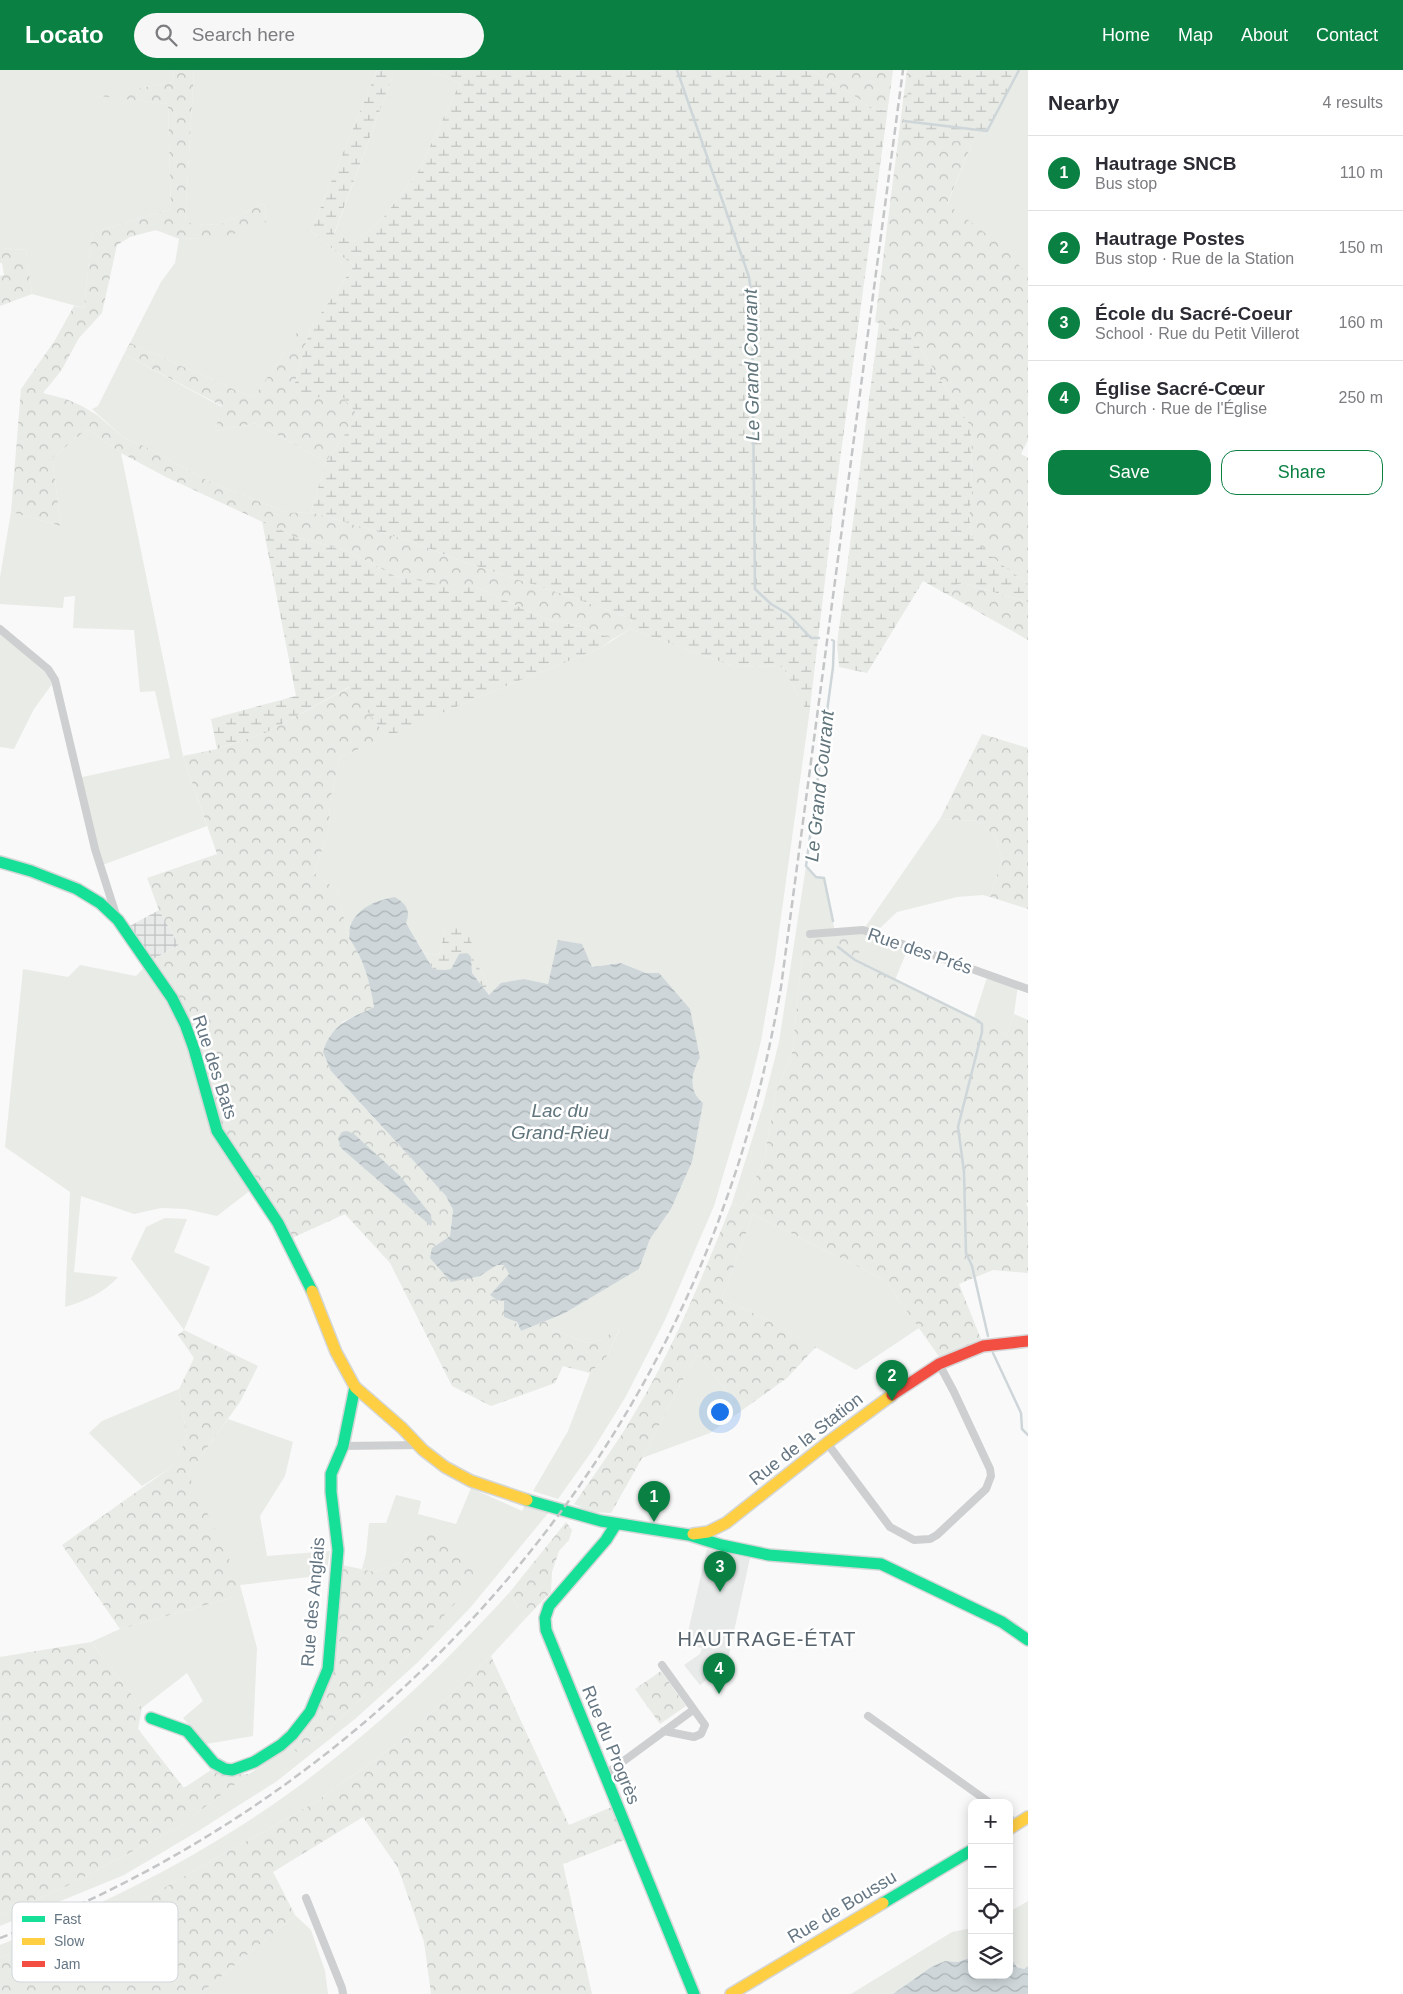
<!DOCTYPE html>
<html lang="en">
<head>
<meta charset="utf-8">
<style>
	:root { --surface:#fff; --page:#f7f7f7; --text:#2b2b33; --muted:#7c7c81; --line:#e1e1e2; --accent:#0b8043 }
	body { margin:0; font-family:Arial,sans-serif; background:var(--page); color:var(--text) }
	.controls { position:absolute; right:15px; bottom:15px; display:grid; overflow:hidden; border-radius:10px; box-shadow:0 2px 12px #0003 }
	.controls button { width:45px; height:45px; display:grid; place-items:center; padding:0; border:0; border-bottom:1px solid var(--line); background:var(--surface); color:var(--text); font:25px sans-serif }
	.you { position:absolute; left:719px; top:1341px; width:18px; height:18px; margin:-12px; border:4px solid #fff; border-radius:50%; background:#1a73e8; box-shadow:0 0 0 8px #1a73e833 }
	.badge { display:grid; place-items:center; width:32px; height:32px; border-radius:50%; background:var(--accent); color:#fff; font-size:16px; font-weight:700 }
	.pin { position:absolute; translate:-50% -41px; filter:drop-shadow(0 1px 2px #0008) }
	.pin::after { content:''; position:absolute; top:26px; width:18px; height:15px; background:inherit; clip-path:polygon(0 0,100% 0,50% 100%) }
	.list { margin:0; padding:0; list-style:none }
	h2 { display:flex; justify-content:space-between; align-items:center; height:65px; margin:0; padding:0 20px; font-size:21px }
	h2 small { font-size:16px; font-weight:400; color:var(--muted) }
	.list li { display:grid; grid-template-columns:32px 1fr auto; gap:15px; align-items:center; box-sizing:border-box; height:75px; padding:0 20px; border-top:1px solid var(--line) }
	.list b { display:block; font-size:19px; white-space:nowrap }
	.list p { margin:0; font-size:16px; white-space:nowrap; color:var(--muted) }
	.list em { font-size:16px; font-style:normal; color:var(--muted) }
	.actions { display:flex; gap:10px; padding:15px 20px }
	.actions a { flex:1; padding:11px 0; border:1px solid var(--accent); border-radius:15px; text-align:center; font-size:18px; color:var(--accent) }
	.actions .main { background:var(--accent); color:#fff }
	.icon { flex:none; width:28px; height:28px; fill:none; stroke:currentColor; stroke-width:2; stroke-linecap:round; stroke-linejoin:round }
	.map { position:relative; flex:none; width:1028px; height:1924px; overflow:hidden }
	header { display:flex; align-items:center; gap:30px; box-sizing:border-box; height:70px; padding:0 25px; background:var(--accent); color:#fff }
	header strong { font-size:24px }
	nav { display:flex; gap:28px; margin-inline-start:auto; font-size:18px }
	.search { width:350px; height:45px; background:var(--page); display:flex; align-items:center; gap:12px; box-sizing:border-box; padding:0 18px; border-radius:28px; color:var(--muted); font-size:19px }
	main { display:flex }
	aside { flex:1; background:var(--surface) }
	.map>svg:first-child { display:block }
	.built { fill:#e8e9e9 }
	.industrial { fill:url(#industrial-grid) }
	.green { fill:#e8ebe6 }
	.forest { fill:url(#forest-crowns) }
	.wetland { fill:url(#wetland-marsh) }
	.water { fill:url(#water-waves) }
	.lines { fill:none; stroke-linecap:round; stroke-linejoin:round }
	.stream { stroke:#ced6d9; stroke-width:2.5 }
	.fast-casing { stroke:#d5d6d7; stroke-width:14 }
	.slow-casing { stroke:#d5d6d7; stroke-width:14 }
	.jam-casing { stroke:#d5d6d7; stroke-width:14 }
	.street { stroke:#cecfd0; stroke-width:8 }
	.fast { stroke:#16e098; stroke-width:11 }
	.slow { stroke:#ffcf43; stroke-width:11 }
	.jam { stroke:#f24e42; stroke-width:11 }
	.rail { stroke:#c3c5c6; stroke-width:2.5; stroke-dasharray:8 4; stroke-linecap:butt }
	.labels { text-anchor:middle; stroke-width:5; stroke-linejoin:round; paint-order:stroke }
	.street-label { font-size:18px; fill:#657683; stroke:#fff }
	.water-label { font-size:19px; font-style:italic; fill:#60757c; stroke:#fff }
	.quarter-label { font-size:20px; letter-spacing:1px; fill:#57646e; stroke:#fff }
	.key { fill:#fff; stroke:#d1d6da; stroke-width:1 }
	.key-label { font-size:14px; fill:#657683 }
</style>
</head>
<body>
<header>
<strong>Locato</strong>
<div class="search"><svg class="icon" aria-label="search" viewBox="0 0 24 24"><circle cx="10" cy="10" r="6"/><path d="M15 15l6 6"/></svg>Search here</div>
<nav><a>Home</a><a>Map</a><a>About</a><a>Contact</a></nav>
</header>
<main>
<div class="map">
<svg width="1028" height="1924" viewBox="0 0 1028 1924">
	<defs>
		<pattern id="industrial-grid" width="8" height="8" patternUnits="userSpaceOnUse" patternTransform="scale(1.25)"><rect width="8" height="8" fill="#e8e9e9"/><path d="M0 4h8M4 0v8" fill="none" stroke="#c0c1c2"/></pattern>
		<pattern id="forest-crowns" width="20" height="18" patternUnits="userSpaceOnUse" patternTransform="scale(1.25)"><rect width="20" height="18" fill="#e8ebe6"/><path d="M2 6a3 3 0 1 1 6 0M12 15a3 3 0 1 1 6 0" fill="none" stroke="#c0c3c0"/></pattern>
		<pattern id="wetland-marsh" width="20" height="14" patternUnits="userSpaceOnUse" patternTransform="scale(1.25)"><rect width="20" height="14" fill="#e8ebe6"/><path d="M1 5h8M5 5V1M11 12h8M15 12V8" fill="none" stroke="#c0c3c0"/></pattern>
		<pattern id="water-waves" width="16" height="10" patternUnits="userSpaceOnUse" patternTransform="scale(1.25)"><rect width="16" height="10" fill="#ced6d9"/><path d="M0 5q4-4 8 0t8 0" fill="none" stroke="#abb2b5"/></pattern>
	</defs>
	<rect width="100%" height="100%" fill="#f9f9f9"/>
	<path class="built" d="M707,1479L750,1488L728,1589L724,1596L700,1615L684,1595L700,1584L702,1578L685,1575Z"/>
	<path class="industrial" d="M159,840L179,875L152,890L128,857Z"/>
	<path class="green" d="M0,0H174L173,12L100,26L168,34L171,139L92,163L84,238L32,224L26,180L0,178Z
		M194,0H377L311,161L354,196L310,259L301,256L290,275L253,328L130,273L161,212L175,193L179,169L202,168L266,152L264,133L221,154L205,155L185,153Z
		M395,0H429L460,13L418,102L384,147L354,172L334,165Z
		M1019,0H1028V205L947,135L973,71L987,61Z
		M124,284L222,337L215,361L256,353L326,392L311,442L288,443L210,412L144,376L124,368L92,339L98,336Z
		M87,359L121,383L183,686L207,756L100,796L78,708L170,688L155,621L140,622L134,560L73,558L75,526L64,527L63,538L0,534V507L11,442L61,456L52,388Z
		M0,559L55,610L34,639L14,679L0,677Z
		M630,559L733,596L783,597L809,646L775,890L761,971L750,1015L714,1136L665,1250L625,1328L592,1381L558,1429L533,1421L568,1361L590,1303L607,1286L620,1259L600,1270L588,1273L551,1259L547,1250L565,1243L639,1199L650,1169L671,1139L692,1092L695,1027L692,1015L694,998L700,988L659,903H646L621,893L592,897L559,870L548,914L524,909L489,925L486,909L480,900L446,856L439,885L424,883L406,853H351L349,868L337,820L314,803L330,757L329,735L340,687L481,626L601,578Z
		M940,749L977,751L995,767L1002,790L990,827L983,825L957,827L897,842L875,863L909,876L895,910L855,890L868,862L863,860Z
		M806,796L816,807L824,808L835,862L803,878L792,983L776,1023L764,1090L742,1138L732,1133L763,1035L779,972Z
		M152,890L182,933L196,965L221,1057L260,1113L217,1146L186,1139L161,1138L134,1144L81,1126L74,1202L118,1207C104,1223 85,1231 65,1237L70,1122L5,1077L23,899L68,907L80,895L136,906Z
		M988,904L1018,915L1014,944L1007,965L982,954L974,948Z
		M753,1144L885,1210L919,1258L856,1300L762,1247L722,1229Z
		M165,1148L187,1149L174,1182L210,1197L184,1260L131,1189L146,1157Z
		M696,1285L700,1286L741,1341L710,1363L642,1388Z
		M179,1319L187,1369L170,1398L142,1416L89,1363L102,1351Z
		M228,1349L293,1372L285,1406L260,1446L267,1486L330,1481L326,1505L240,1515L257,1578L253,1666L206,1674L183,1648L203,1631L187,1603L142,1638L91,1572L120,1559L234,1527L188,1404Z
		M471,1418L522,1441L526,1434L549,1442L470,1538L417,1593L355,1649L277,1711L200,1760L124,1805L0,1856V1845L65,1817L177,1758L249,1704L291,1675L296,1682L331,1657L410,1583L420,1465L402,1492L375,1502L362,1499L366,1484L369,1453H386L396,1425L421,1431L418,1444L456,1454Z
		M509,1523L525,1549L491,1586L405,1668L314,1733L116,1845L0,1887V1875C106,1835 212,1781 303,1713C357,1672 410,1626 457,1578C475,1560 492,1541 509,1523Z
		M1028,1831V1896L1024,1899C1004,1896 1009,1857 1009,1842Z
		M295,1845L311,1860L325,1901L328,1924H200Z
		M972,1858V1887L958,1892L945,1891L931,1897L893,1924H851L952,1862Z"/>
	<path class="forest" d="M174,0H194L185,152L205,155L221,154L264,133L266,152L226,167L179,169L156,160L130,167L117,175L102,243L79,268L61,301L43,323L66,329L82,336L97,345L124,368L144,376L210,412L288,443L311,442L407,470L464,492L563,524L632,549L630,559L613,569L583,557L546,549L476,517L442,516L395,506L346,480L295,467L166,407L121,383L87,359L52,388L61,456L11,442L21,319L55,270L74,236L84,238L92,163L171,139L168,34L98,26L173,12Z
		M811,0H893L888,37L882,40L870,38L859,29Z
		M907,0H1019L987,61L973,71L947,134L1001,175L1028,205V370L1021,384L1028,388V514L997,491L972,467L969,446L972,423L971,357L910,263L875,252Z
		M0,178L26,180L32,224L0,236V206L4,205L2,193H0Z
		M301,255L310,259L295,312L341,325L358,345L326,392L256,353L215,361L222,336L124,284L130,273L253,328L290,275Z
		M963,513L1028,532V570L950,526L956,515Z
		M350,617L387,667L340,687L329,735L330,757L314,803L337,820L349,868L355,876L370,910L374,937L342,952L331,1001L446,1126L453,1140L450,1166L432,1178L480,1206L497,1195H504L509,1204L504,1231L521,1261L547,1250L551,1259L588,1273L600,1270L620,1258L607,1286L590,1303L563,1296L555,1313L491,1336L452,1316L390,1193L345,1144L292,1168L260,1113L221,1057L196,965L182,933L152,890L179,875L159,840L147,808L217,784L183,686L217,679L267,662Z
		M982,664L1028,678V839L990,827L1002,790L995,767L977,751L940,749Z
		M868,862L856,890L1007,965L1014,944L1028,950V1132L1026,1133L1028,1138V1203L993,1200L959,1214L981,1269L940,1288L885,1210L753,1144L722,1229L762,1247L816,1277L787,1308L741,1341L700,1286L696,1285L642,1388L611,1443L590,1442L574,1434C589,1412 605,1390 620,1367C667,1294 700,1213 732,1133L742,1138L764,1090L776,1023L792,983L803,878L810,864Z
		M184,1260L258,1296L240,1332L188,1404L223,1475L240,1514L234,1527L120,1559L62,1475L170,1398L187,1369L179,1319L194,1288L178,1265Z
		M566,1452L572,1460L569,1470L559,1481L552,1502L551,1522L525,1549L509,1523Z
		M439,1464L462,1479L480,1506L410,1583L331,1657L296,1682L291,1675C304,1659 318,1640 326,1621C340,1586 339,1533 342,1495L375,1502L402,1492L420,1465Z
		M91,1572L142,1638L138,1659L184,1718L211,1700L222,1705L249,1704L177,1758L65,1817L0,1845V1587Z
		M491,1586L569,1755L614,1736L627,1769L563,1794L592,1924H431L424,1872L398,1798L363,1747L273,1802L295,1845L200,1924H0V1887L116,1845L314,1733L405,1668Z
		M661,1601L686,1636L660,1654L635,1619Z"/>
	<path class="wetland" d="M377,0H395L334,164L354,172L384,147L418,102L460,13L429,0H811L859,29L870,38L882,40L888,37L834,434L809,646L783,597L733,596L630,559L632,549L563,524L464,492L407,470L311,442L326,392L358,345L341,325L296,329L295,312L310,259L354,196L311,161Z
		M911,0H1019L987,61L973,71L901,70Z
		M879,253L910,263L971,357L972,423L969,446L972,467L997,491L1028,514V532L963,513L956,515L950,526L923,511L867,603L839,597L837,574Z
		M262,451L295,467L346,480L395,506L442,515L476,517L546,549L583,557L613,569L601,578L481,626L387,667L349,617L267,662L217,679L211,649L296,626Z
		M446,856L467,858L480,900L486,909L489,925L472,903L471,887L459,884L451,899L444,900L433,899L424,883L439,885Z"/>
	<path class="water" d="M395,827C406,834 411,840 406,853L433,899L444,900L451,899L459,884L467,883L471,887L472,903L489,925L501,913L524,909L548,914L558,870L582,874L592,897L621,893L646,903H659L690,939L700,988C691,1003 688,1021 703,1033L692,1092L671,1139L650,1169L639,1199L565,1243L521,1261L517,1252L504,1247V1231L497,1230L490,1225L509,1204L504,1195H497L480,1206L451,1212L430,1188L432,1178L450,1166L453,1140L446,1126L331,1001L323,982C332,953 350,949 374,937C370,912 364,889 349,868C350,863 349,856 352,852C361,836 378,830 395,827Z
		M347,1061L354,1064L400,1106L431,1145L432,1152L431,1156L341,1078L338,1068L342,1062Z
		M1009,1885L1017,1897L1024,1899L1028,1896V1924H893L931,1897L945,1891L958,1892L972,1887V1905H1009Z"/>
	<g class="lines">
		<path class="stream" d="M677,0L749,207L752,229L755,519L771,534L788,544L811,568H819
			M904,51L987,61L1019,0
			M832,570L834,571L833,597L806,796L816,807L824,808L833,851
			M838,877L855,890L977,950L982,954V962L958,1057L964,1102L966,1183L972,1196L988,1266
			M993,1283L1021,1343L1022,1359L1028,1365"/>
		<g class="fast-casing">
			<path id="fast" d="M0,792L31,801L77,819L100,833L118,850L172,928L185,954L194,979L217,1061L278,1153L312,1221
				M527,1430L601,1451L689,1465L721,1475L769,1485L881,1494L1002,1552L1028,1570
				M616,1454L606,1470L549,1536L545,1548L546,1560L694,1924
				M151,1648L187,1661L214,1693L225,1699L232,1700L254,1692L281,1675L292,1665L310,1642L328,1599L338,1480L331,1422V1404L343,1376L355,1317
				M883,1833L972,1780"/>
		</g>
		<g class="slow-casing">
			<path id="slow" d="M312,1221L336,1282L355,1317L402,1358L423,1380L445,1397L471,1411L527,1430
				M693,1464L708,1462L726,1453L827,1373L892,1325
				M1009,1759L1028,1747
				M731,1924L883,1833"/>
		</g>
		<g class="jam-casing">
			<path id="jam" d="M892,1325L939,1294L983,1276L1028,1271"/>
		</g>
		<path class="street" d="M0,559L48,599L55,610L95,779L117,848
			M810,864L863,860L1028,919
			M827,1373L890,1457L914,1470L930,1469L937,1465L986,1419L991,1406L990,1399L954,1322L939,1294
			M343,1376L419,1375
			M662,1595L705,1655L701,1664L694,1667L664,1661
			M868,1646L990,1733
			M606,1704L693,1640
			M1009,1746L1014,1756
			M306,1828L342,1918L343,1924"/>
		<use href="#fast" class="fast"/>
		<use href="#slow" class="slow"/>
		<use href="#jam" class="jam"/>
		<path class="rail" d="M0,1868C335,1741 607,1469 726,1130C751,1061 768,990 781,917L903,0"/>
	</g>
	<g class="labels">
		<g class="street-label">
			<text transform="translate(920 881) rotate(19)" y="6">Rue des Prés</text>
			<text transform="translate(215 997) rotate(72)" y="6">Rue des Bats</text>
			<text transform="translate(806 1369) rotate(-38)" y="6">Rue de la Station</text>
			<text transform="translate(313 1532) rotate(-85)" y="6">Rue des Anglais</text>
			<text transform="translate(611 1675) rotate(68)" y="6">Rue du Progrès</text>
			<text transform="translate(842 1837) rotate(-31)" y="6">Rue de Boussu</text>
		</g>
		<g class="water-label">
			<text transform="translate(751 295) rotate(-91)" y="7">Le Grand Courant</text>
			<text transform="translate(819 716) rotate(-84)" y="7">Le Grand Courant</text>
			<text x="560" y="1047">Lac du<tspan x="560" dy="22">Grand-Rieu</tspan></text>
		</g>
		<g class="quarter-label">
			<text x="767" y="1576">HAUTRAGE-ÉTAT</text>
		</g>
	</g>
	<rect x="12" y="1832" width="166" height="80" rx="8" class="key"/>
	<rect x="22" y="1846" width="23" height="6" fill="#16e098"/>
	<rect x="22" y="1868" width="23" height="7" fill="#ffcf43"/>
	<rect x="22" y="1891" width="23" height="6" fill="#f24e42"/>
	<g class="key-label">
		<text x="54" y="1854">Fast</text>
		<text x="54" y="1876">Slow</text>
		<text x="54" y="1899">Jam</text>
	</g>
</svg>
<div class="controls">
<button>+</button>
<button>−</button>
<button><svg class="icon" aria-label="locate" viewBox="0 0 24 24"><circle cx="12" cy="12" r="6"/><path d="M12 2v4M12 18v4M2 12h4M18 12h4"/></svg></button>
<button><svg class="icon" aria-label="layers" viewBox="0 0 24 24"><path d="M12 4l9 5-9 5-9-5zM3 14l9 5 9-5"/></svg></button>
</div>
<div class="you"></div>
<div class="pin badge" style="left:654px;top:1452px">1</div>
<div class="pin badge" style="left:892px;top:1331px">2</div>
<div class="pin badge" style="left:720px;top:1522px">3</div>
<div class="pin badge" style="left:719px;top:1624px">4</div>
</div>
<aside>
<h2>Nearby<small>4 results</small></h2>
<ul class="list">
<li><span class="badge">1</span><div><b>Hautrage SNCB</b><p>Bus stop</p></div><em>110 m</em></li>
<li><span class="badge">2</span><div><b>Hautrage Postes</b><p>Bus stop · Rue de la Station</p></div><em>150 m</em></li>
<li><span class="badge">3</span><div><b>École du Sacré-Coeur</b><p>School · Rue du Petit Villerot</p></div><em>160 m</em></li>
<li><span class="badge">4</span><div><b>Église Sacré-Cœur</b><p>Church · Rue de l'Église</p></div><em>250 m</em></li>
</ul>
<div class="actions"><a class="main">Save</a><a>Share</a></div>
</aside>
</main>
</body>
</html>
